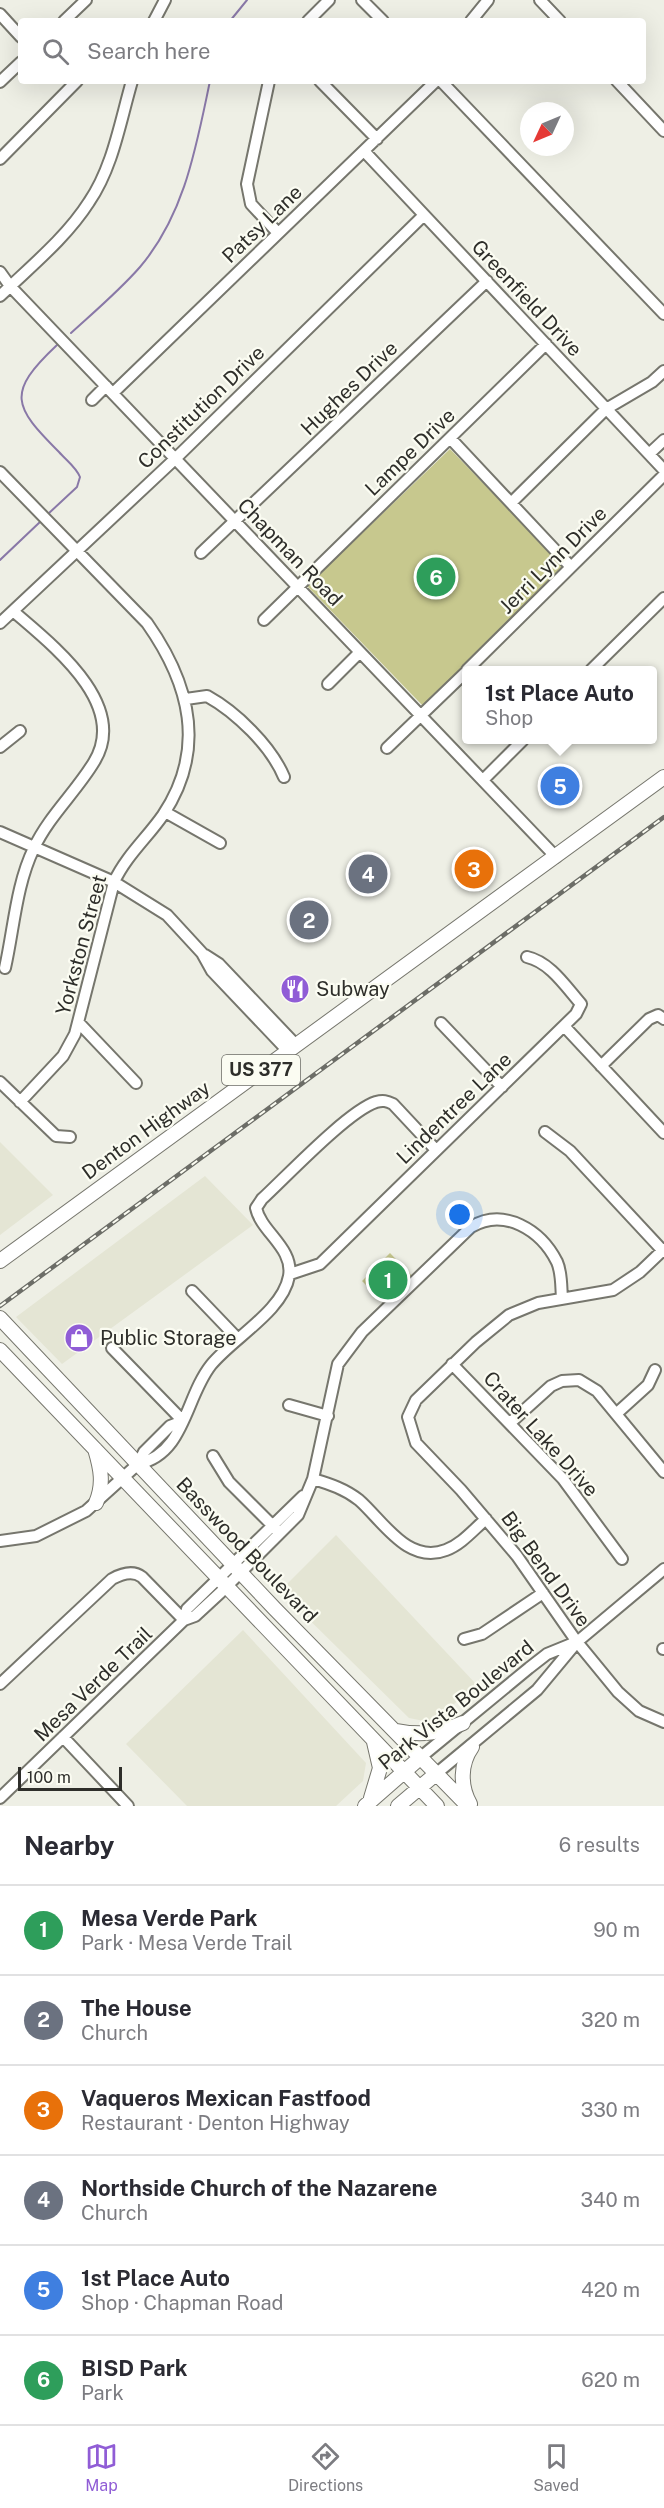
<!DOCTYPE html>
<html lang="en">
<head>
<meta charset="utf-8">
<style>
	:root { --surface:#fff; --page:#f2f2f3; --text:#2b2b33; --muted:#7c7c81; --line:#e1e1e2; --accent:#905dd6 }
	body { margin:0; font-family:"Public Sans",sans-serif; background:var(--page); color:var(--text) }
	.compass { position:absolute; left:520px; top:102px; width:54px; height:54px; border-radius:50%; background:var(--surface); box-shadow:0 6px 24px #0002; rotate:226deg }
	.scale { position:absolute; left:18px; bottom:15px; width:104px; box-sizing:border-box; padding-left:6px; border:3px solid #2e2e2a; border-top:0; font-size:16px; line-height:21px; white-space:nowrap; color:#2e2e2a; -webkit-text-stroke:4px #fbfcf2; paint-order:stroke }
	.you { position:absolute; left:460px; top:1215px; width:21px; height:21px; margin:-15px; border:4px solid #fff; border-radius:50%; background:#1a73e8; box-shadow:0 0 0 9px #1a73e833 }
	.badge { display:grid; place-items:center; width:39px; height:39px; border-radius:50%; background:var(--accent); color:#fff; font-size:20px; font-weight:700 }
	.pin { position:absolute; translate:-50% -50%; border:3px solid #fff; box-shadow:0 2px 6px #0006 }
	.popup { position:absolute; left:462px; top:666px; width:195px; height:78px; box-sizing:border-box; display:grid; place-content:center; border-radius:6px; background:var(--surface); filter:drop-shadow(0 2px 4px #0005); font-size:20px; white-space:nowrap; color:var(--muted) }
	.popup b { font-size:22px; color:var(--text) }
	.popup::after { content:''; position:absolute; left:50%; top:100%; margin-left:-12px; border:12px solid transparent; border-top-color:var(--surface) }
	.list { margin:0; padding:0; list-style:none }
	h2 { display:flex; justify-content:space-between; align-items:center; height:78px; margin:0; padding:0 24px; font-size:26px }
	h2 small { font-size:20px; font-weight:400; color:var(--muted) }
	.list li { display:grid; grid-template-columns:39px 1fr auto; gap:18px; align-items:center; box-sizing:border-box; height:90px; padding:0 24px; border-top:2px solid var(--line) }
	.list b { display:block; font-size:22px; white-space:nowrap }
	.list p { margin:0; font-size:20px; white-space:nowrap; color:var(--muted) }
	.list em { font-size:20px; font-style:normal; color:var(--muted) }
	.icon { flex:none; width:33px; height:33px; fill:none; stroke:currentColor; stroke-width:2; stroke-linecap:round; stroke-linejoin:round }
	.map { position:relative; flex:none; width:664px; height:1806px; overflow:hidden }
	.search { position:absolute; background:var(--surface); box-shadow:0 6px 24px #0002; left:18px; right:18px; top:18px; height:66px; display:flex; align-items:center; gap:15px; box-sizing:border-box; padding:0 21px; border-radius:6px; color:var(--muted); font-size:22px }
	.sheet { height:618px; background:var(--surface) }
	nav { display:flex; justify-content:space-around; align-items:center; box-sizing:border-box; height:84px; border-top:2px solid var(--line); background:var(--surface); font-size:16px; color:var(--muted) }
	nav a { display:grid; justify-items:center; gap:3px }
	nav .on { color:var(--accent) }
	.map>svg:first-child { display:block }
	.built { fill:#e4e5d4 }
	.green { fill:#c7c88e }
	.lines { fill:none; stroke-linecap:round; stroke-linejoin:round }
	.stream { stroke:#8978a7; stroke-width:2 }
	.minor-casing { stroke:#76766d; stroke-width:14 }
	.major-casing { stroke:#76766d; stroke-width:16 }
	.minor { stroke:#fff; stroke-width:10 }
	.major { stroke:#fff; stroke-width:14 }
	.rail-casing { stroke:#6c6d67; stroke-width:4.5 }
	.rail { stroke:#fbfcf2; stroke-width:2; stroke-dasharray:7; stroke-linecap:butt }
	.labels { text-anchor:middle; stroke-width:4.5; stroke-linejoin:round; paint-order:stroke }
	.shield { fill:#fbfcf2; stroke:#6c6c66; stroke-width:1.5 }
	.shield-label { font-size:18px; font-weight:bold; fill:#2e2e2a }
	.street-label { font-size:20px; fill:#2e2e2a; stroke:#fbfcf2 }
	.poi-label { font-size:20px; fill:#2e2e2a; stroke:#fbfcf2; text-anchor:start }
</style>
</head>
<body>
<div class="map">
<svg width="664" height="1806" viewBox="0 0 664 1806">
	<rect width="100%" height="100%" fill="#eeefe5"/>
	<path class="built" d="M0,1142L53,1195L0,1235Z
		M205,1176L253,1225L62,1364L16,1317Z
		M336,1535L476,1684L442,1715L429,1722L409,1718L280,1591Z
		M243,1630L366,1763L363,1781L336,1806H187L126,1744Z"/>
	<path class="green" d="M450,449L565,568L423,706L307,586Z
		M390,1253L414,1278L386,1305L362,1281Z"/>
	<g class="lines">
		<path class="stream" d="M230,21L247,0
			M71,333C94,312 119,291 140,267C185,214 196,147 210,81
			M48,514L77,487L80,477C76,467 66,460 59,452C13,406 6,393 57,345
			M0,560L41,521"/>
		<g class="minor-casing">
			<path id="minor" d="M362,0L383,21
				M540,0L560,21
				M0,14L21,37
				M64,21L86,0
				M154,21L165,0
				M308,21L329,0
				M471,21L488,0
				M269,81L247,184L251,204L278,233
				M320,81L377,139
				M441,81L664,314
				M617,81L664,131
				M0,82L21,62
				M364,151L664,470
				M0,159L77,81
				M0,272L10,286L556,857
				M0,296C30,267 66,238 89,202C113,167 120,122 132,81
				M113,393L436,81
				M92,400L106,386
				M450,438L571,567
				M649,454L664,440
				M0,472L147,623C190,684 207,749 163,815C147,838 126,856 114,882L75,1034L63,1056L20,1102
				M511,503L606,409L652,382L664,371
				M201,553L487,281
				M264,620L546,344
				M0,623L176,458L424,215
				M467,670L664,475
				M591,670L664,598
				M328,684L360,652
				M186,699L207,696C236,712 271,746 284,777
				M0,747L20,731
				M387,748L467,671
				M483,780L523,740
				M165,812L220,843
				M0,832L114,882L167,915L202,953L212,971L288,1051
				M205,955L219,964L296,1045
				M5,968C14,928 16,885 34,848C49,816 76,792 94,762C130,704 51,644 13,611
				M79,1023L136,1083
				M441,1023L502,1087
				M564,1026L664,1133
				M601,1066L649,1019L658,1015L664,1019
				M0,1082L56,1136L70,1137
				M545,1132L570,1151L664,1252
				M664,1249L640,1272L613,1290L538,1303L509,1315L476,1342L416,1400L408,1417L416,1443L461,1490L517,1556L577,1642L618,1692L639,1711L664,1722
				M290,1274L320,1264L576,1014L581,1004C566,987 550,962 527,957
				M192,1291L238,1339
				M112,1348L183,1421
				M452,1364L563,1479L622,1559
				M289,1405L328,1416
				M616,1414L648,1385L655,1370
				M510,1423L551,1386L562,1381L579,1380L597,1391L664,1472
				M213,1456L229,1482L277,1530
				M138,1464C185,1454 185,1398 211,1365C233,1338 283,1311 289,1276C294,1248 261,1232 256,1208L262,1199C286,1177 348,1111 376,1102C383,1100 387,1101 393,1104L436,1150
				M313,1479C330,1484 345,1489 359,1500C383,1521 408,1565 446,1550C462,1544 474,1529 486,1519
				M0,1541L36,1536L86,1511L138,1464L144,1452L170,1426L183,1421
				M184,1620L187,1609L303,1496
				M464,1639L482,1634L543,1593
				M663,1649H664
				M0,1684L112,1579C121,1574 133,1570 142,1577L184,1620
				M63,1737L128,1806
				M421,1757L529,1668L547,1654L574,1643
				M437,1773L537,1690L577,1642L664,1569
				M0,1798L184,1620L195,1616L221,1592L298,1515L313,1479L338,1364L362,1332L471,1227C504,1207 541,1230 557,1262C562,1273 561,1287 562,1299"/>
		</g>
		<g class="major-casing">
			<path id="major" d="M0,1261L664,777
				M0,1318L275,1609L468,1806
				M0,1350L437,1806
				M95,1449C101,1469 104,1484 96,1503
				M397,1731C423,1736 439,1733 463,1723
				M371,1798L380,1768L374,1742
				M470,1804C460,1786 460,1764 472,1747
				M365,1806L421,1757
				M398,1806L437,1773"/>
		</g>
		<use href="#minor" class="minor"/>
		<use href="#major" class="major"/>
		<g class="rail-casing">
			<path id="rail" d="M0,1306L664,817"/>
		</g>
		<use href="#rail" class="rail"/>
	</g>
	<defs>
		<g id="restaurant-disc" transform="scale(1.5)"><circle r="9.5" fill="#905dd6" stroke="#fbfcf2"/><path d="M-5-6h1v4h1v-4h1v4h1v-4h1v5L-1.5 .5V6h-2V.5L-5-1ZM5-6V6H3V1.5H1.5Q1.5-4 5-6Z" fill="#fff"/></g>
		<g id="shop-disc" transform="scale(1.5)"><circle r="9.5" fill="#905dd6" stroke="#fbfcf2"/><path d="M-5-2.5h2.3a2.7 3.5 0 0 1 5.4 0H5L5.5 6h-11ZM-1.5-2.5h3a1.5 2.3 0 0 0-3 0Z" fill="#fff"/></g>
	</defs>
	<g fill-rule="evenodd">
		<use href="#restaurant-disc" x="295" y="989"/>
		<use href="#shop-disc" x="79" y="1338"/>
	</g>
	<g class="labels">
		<rect class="shield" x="222" y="1055" width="78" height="30" rx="4.5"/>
		<g class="shield-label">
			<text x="261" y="1076">US 377</text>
		</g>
		<g class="street-label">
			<text transform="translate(262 224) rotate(-44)" y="7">Patsy Lane</text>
			<text transform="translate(527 298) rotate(47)" y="7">Greenfield Drive</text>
			<text transform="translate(349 388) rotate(-44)" y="7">Hughes Drive</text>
			<text transform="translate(201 407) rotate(-44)" y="7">Constitution Drive</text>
			<text transform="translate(410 452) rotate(-44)" y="7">Lampe Drive</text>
			<text transform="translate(290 552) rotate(46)" y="7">Chapman Road</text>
			<text transform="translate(553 560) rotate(-45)" y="7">Jerri Lynn Drive</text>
			<text transform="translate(81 945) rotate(-75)" y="7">Yorkston Street</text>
			<text transform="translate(454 1108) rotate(-44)" y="7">Lindentree Lane</text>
			<text transform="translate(146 1130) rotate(-36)" y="7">Denton Highway</text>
			<text transform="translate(541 1434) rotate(48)" y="7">Crater Lake Drive</text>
			<text transform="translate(247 1550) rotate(46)" y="7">Basswood Boulevard</text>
			<text transform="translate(546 1569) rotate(54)" y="7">Big Bend Drive</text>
			<text transform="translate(93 1684) rotate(-44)" y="7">Mesa Verde Trail</text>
			<text transform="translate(456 1705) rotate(-39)" y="7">Park Vista Boulevard</text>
		</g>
		<g class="poi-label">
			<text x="316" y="996">Subway</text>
			<text x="100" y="1345">Public Storage</text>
		</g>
	</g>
</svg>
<svg class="compass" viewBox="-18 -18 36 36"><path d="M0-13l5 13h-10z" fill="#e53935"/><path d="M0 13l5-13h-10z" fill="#7c7c81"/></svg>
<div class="scale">100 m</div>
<div class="you"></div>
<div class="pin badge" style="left:388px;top:1280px;background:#2e9e5b">1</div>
<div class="pin badge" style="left:309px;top:920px;background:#6b7280">2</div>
<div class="pin badge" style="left:474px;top:869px;background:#e8710a">3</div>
<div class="pin badge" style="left:368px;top:874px;background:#6b7280">4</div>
<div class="pin badge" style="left:560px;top:786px;background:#3f7fe0">5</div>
<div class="popup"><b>1st Place Auto</b>Shop</div>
<div class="pin badge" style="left:436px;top:577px;background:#2e9e5b">6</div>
<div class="search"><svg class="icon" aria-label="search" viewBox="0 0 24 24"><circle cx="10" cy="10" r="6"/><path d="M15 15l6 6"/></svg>Search here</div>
</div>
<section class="sheet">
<h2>Nearby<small>6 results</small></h2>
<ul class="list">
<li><span class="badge" style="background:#2e9e5b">1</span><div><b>Mesa Verde Park</b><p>Park · Mesa Verde Trail</p></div><em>90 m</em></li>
<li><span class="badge" style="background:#6b7280">2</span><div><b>The House</b><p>Church</p></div><em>320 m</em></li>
<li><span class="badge" style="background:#e8710a">3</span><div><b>Vaqueros Mexican Fastfood</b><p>Restaurant · Denton Highway</p></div><em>330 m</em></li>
<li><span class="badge" style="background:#6b7280">4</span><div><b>Northside Church of the Nazarene</b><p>Church</p></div><em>340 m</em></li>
<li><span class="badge" style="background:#3f7fe0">5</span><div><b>1st Place Auto</b><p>Shop · Chapman Road</p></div><em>420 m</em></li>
<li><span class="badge" style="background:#2e9e5b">6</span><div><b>BISD Park</b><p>Park</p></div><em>620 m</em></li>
</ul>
</section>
<nav>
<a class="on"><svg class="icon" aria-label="map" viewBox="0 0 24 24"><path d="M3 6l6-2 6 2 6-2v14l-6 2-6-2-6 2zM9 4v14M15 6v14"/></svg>Map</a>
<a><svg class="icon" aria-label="directions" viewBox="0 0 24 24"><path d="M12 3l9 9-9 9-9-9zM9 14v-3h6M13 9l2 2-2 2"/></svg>Directions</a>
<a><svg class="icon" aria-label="saved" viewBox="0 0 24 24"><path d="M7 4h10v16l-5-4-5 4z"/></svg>Saved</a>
</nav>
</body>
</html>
